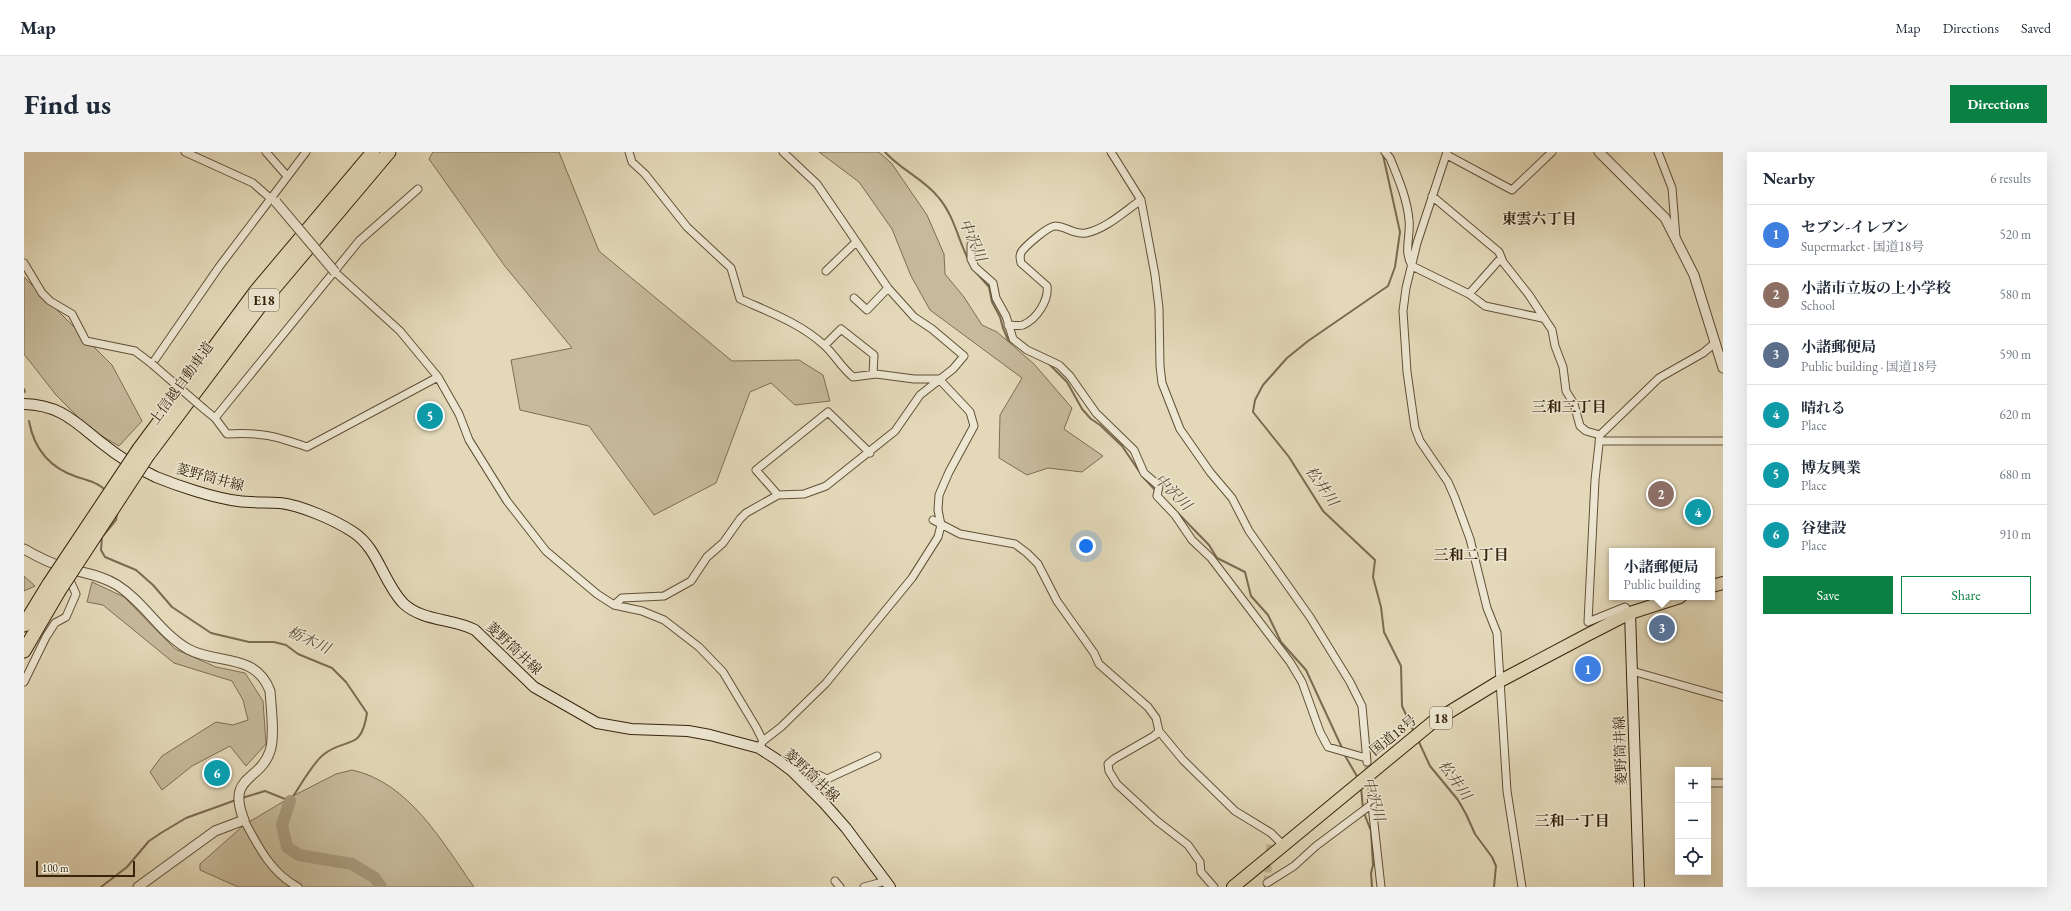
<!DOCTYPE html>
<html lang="en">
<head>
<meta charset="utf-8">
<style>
	:root { --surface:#fff; --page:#f2f2f3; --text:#1f2937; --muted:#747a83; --line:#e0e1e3; --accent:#0b8043 }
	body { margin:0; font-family:"EB Garamond","Noto Serif JP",serif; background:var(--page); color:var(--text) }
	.controls { position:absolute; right:12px; bottom:12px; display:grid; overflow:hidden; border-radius:0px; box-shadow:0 4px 16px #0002 }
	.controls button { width:36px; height:36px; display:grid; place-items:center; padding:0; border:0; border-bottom:1px solid var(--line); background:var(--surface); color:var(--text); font:20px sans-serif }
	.scale { position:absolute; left:12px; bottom:10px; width:99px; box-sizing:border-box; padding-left:4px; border:2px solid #36230a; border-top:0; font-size:11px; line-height:14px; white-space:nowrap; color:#36230a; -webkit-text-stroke:3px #ede6d2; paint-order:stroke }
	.you { position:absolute; left:1062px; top:394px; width:14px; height:14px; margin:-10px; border:3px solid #fff; border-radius:50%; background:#1a73e8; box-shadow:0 0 0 6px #1a73e833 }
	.badge { display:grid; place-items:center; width:26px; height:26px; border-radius:50%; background:var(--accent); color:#fff; font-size:13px; font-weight:700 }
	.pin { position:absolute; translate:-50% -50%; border:2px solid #fff; box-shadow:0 1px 4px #0006 }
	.popup { position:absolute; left:1585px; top:396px; width:106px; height:52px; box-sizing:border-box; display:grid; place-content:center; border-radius:0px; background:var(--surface); filter:drop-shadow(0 1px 3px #0005); font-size:13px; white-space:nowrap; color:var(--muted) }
	.popup b { font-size:15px; color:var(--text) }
	.popup::after { content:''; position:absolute; left:50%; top:100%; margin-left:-8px; border:8px solid transparent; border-top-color:var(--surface) }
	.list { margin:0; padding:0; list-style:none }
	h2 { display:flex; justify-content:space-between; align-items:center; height:52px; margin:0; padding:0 16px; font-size:17px }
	h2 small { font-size:13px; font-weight:400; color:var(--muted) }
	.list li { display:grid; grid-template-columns:26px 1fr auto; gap:12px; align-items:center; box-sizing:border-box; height:60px; padding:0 16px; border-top:1px solid var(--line) }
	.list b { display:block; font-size:15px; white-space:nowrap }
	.list p { margin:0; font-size:13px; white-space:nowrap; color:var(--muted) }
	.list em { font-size:13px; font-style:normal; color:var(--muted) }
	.actions { display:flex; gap:8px; padding:12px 16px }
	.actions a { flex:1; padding:9px 0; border:1px solid var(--accent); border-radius:0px; text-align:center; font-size:14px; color:var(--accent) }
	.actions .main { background:var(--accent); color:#fff }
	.icon { flex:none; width:22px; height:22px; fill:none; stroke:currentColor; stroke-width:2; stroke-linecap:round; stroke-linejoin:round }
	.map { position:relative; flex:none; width:1699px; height:735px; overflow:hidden; border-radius:0px }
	header { display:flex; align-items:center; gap:24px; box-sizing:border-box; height:56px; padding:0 20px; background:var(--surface); border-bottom:1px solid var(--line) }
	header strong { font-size:19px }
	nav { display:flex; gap:22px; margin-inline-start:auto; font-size:14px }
	.intro { display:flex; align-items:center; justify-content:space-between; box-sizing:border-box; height:96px; padding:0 24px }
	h1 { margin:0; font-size:28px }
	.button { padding:10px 18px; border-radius:0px; background:var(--accent); color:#fff; font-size:14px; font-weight:700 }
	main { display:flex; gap:24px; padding:0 24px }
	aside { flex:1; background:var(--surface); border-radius:0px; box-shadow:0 4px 16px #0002 }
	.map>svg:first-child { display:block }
	.green { fill:#c6ba9b; stroke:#7e6e52 }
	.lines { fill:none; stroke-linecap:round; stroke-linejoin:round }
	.stream { stroke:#7a6b50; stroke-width:2 }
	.river { stroke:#a89b7e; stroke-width:12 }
	.minor-tunnel { stroke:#c0b596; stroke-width:7; stroke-dasharray:7 3.5; stroke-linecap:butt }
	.minor-casing { stroke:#615036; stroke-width:9 }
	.tertiary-casing { stroke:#615036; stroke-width:11 }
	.secondary-casing { stroke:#36230a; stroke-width:12 }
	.trunk-casing { stroke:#36230a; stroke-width:14 }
	.motorway-casing { stroke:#36230a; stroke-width:15 }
	.minor { stroke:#ede6d2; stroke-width:7 }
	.tertiary { stroke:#ede6d2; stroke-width:9 }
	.secondary { stroke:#ede6d2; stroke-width:10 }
	.trunk { stroke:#e3d9b9; stroke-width:12 }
	.motorway { stroke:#e3d9b9; stroke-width:13 }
	.minor-bridge-casing { stroke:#615036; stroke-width:9; stroke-linecap:butt }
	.tertiary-bridge-casing { stroke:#615036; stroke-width:11; stroke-linecap:butt }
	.motorway-bridge-casing { stroke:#36230a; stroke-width:15; stroke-linecap:butt }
	.minor-bridge { stroke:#ede6d2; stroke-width:7 }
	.tertiary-bridge { stroke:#ede6d2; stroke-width:9 }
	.motorway-bridge { stroke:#e3d9b9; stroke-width:13 }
	.labels { text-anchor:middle; stroke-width:3; stroke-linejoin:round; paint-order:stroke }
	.shield { fill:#ede6d2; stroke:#6d5e46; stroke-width:1 }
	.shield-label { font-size:13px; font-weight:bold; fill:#36230a }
	.street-label { font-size:14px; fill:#36230a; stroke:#ede6d2 }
	.neighbourhood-label { font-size:15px; font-weight:bold; fill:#36230a; stroke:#ede6d2 }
	.water-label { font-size:15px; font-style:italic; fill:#5e4d33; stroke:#ede6d2 }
</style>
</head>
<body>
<header>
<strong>Map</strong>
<nav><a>Map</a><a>Directions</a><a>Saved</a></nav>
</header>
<div class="intro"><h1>Find us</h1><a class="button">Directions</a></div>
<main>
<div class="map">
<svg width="1699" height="735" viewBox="0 0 1699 735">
	<rect width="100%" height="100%" fill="#e3d9b9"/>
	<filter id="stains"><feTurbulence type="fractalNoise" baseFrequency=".005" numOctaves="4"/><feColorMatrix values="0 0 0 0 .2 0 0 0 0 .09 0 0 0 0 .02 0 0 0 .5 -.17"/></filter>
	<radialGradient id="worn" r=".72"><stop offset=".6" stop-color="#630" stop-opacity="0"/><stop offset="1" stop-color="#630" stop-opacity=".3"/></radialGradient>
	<path class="green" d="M409,0H535L575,99L708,209L775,208L799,223L806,249L771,253L747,231L726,240L692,331L630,363L565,274L496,258L487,208L548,196L480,113L405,7Z
		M795,0H855L868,12L903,63L920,102L921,122L940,145L958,173L973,180L1010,212L1048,256L1040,277L1079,304L1058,320L1024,316L1003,323L975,306L976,263L998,226L906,158L887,124L868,77L835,30Z
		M0,125L88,213L118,269L95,294L66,277L32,243L0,202Z
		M0,424L11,434L0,439Z
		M68,430L100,445L151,497L192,515L221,521L239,549L242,592L222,614L206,594L168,614L138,638L126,620L138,604L192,570L209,573L224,568L219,548L208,529L150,511L79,453L63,450Z
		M328,618C385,630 419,691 450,735H214L176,718V712L220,673L267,645L312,622Z"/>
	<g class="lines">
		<path class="stream" d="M861,0C877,18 900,27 915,46C930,64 934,87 944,107
			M1359,3L1376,80L1371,115L1364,134L1284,189L1263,206L1239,233L1231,248L1229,260L1265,305L1299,359L1351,408L1349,425L1357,455L1360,480L1377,514L1378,554L1390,580
			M950,118L965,135L968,150L976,165L979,176L984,188L990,192
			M1024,211L1043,230L1058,257L1067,267L1076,273L1098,294L1119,325L1132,339
			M0,237L1,240
			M5,269C10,297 26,316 53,325C63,328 75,331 82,339
			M1146,353L1185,393L1193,406L1221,420L1227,444L1244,463L1257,490L1282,518L1319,598
			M93,361L92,368L78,385L77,398L81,405L112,418L129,433L148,455L187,481L225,490H250L262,493L274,502L308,516L322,530L343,561C337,601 322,584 299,603C288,612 275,636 266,649L241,639L218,646
			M1394,588L1406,614L1434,648L1442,662L1451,682L1468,705L1472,714L1470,735
			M1320,602L1334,626
			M1337,635L1339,657
			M1340,661L1347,679L1349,713L1347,721L1348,735
			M77,735L103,715L125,689L137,681L162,666L212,648"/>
		<path class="river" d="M266,649L258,673L263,695L275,703L328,712L351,726L357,735"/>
		<path class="minor-tunnel" d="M1343,610L1347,644
			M1243,731L1246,691"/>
		<g class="minor-casing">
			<path id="minor" d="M161,0L229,31L246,46
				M242,0L263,24
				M605,0L608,10L621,22L663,75L707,116L716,147C745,160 776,171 800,193C811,203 817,215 829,225L852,222L890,227H915L946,260L950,274L925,320L915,343L914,358L917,373L914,385L888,426L802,531L757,575L739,589L735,596
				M1087,0L1117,48L1131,123L1135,156L1136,214L1138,231L1156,277L1186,320L1208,346L1225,379L1286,465L1326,530L1338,554L1343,610
				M1361,0L1366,6C1374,26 1383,46 1385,68C1387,85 1379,98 1388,114L1445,142L1461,154L1518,166
				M1423,0L1393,91L1382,136L1379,159L1383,220L1391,276L1396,289L1424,330L1431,346L1446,387L1463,456L1473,481L1483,639L1498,735
				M1634,0L1648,36L1652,86
				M1423,3L1488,38L1528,0
				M1408,44L1475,100L1479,110L1505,143L1528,178L1531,194L1539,215L1542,239L1550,252L1556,274L1562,279L1576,283
				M947,93V107L951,115L969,131L972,146L982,164L989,187L1003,198L1035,213L1046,224L1072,261L1110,298L1120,321L1135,334L1133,344L1151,363L1168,388L1187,406L1266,510L1278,530L1296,580L1304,595L1342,606
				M0,111L18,141L26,149L48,162L62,189L111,199L128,212L195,115L282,0
				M802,119L832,90
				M311,120L376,179L414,225L435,262L445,288L483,349L522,399L573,442L590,453L618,459L640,468L675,495L699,520L732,575L739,589
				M1445,142L1477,106
				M830,146L843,158L864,136
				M984,173C988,173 995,174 999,173C1013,167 1025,148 1023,134L997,111C996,106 995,103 998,99C1003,93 1025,73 1032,74C1043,75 1051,83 1062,81C1082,77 1101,59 1117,48
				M801,193L817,177L850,203L849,222
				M180,257L191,266L203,282C238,280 251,284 283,295L414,225
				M191,266L335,89L394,37
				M1575,289H1699
				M754,343L732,318L804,260L846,301
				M909,368L936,382L991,392L1003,401L1014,412L1033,449L1070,501L1075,512L1124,555L1132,566L1135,579L1130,584L1090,607L1084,612L1085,619L1093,632L1133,669L1164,693L1176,710L1177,720L1190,735
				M590,453L598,446L640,444L667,429L683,405L699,391L716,367L722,361L754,343L780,342L802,334L871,279L896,243L929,217L940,204L908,177L890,165L864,136L793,32L759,0
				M1606,461L1601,455L1564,470L1571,328L1576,283L1635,226L1679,201L1691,191
				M1608,519L1699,545
				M0,530L22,485L31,471L42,465L52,442L44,424
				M1135,579L1159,608L1211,659L1247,681L1259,693
				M765,617L776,614L803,627L853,604
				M1684,631H1699
				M1347,644L1357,735
				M220,668C234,694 247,721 274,735
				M811,729L816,735
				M1243,731L1270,714L1292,694L1348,652
				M840,735L862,729"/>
		</g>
		<g class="tertiary-casing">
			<path id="tertiary" d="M1575,0L1641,66L1670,123L1699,216
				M0,397C12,404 28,412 42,416C59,421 77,423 93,433C120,450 136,481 164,497C193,513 231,500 246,539C247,554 251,585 246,599C236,630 202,623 220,668L191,679L114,735"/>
		</g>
		<g class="secondary-casing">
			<path id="secondary" d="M0,252C37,253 51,270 79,292C95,305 113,316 132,325C154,334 190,346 214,349C228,351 242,350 256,351C276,353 311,368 329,380C354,396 359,430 379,451C399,470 429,466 451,478L510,535L573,571L607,577L664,579L686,583L735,596L752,607L768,619L800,651L822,676L866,735
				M1606,461L1615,735"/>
		</g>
		<g class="trunk-casing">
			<path id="trunk" d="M1688,434L1699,431
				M1209,735L1409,570L1476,529L1563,483L1606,461L1656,445"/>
		</g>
		<g class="motorway-casing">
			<path id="motorway" d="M115,297L232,139L349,0
				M124,303L242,146L365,0
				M0,473L25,432
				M0,499L35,439"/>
		</g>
		<use href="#minor" class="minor"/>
		<use href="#tertiary" class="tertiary"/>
		<use href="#secondary" class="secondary"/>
		<use href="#trunk" class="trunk"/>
		<use href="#motorway" class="motorway"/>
		<g class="minor-bridge-casing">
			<path id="minor-bridge" d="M128,212L180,257"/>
		</g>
		<g class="tertiary-bridge-casing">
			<path id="tertiary-bridge" d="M252,50L311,120"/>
		</g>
		<g class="motorway-bridge-casing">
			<path id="motorway-bridge" d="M25,432L115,297
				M35,439L124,303"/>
		</g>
		<use href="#minor-bridge" class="minor-bridge"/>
		<use href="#tertiary-bridge" class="tertiary-bridge"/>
		<use href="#motorway-bridge" class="motorway-bridge"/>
	</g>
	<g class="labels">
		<g class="shield">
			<rect x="225" y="137" width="30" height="22" rx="3"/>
			<rect x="1406" y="555" width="22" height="22" rx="3"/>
		</g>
		<g class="shield-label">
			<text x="240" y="153">E18</text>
			<text x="1417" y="571">18</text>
		</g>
		<g class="street-label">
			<text transform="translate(157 231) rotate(-54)" y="5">上信越自動車道</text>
			<text transform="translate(186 325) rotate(15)" y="5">菱野筒井線</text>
			<text transform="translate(490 496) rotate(43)" y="5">菱野筒井線</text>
			<text transform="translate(1369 583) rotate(-39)" y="5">国道18号</text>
			<text transform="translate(1596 599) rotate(-92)" y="5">菱野筒井線</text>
			<text transform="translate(788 623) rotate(43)" y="5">菱野筒井線</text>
		</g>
		<g class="neighbourhood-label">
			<text x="1515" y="72">東雲六丁目</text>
			<text x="1545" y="260">三和三丁目</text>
			<text x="1447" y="408">三和二丁目</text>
			<text x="1548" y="674">三和一丁目</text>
		</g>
		<g class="water-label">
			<text transform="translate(949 88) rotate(66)" y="5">中沢川</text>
			<text transform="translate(1298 334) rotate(55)" y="5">松井川</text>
			<text transform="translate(1149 340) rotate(45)" y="5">中沢川</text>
			<text transform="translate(285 488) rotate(25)" y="5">栃木川</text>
			<text transform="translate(1431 628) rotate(54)" y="5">松井川</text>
			<text transform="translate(1350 647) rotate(74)" y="5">中沢川</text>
		</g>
	</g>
	<rect width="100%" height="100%" filter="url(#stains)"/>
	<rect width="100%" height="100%" fill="url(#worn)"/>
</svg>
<div class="controls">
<button>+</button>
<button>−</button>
<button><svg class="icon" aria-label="locate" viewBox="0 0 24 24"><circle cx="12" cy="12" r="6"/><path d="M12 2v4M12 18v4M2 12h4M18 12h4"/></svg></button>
</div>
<div class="scale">100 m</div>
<div class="you"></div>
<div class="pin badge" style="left:1564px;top:517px;background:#3f7fe0">1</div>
<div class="pin badge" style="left:1637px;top:342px;background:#8d6e63">2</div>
<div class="pin badge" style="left:1638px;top:476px;background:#5c6f8a">3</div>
<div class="popup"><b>小諸郵便局</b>Public building</div>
<div class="pin badge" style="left:1674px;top:360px;background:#0f9aa8">4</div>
<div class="pin badge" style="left:406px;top:264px;background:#0f9aa8">5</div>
<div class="pin badge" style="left:193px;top:621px;background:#0f9aa8">6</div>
</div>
<aside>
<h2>Nearby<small>6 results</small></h2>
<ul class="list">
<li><span class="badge" style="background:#3f7fe0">1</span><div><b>セブン-イレブン</b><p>Supermarket · 国道18号</p></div><em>520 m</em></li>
<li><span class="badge" style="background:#8d6e63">2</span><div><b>小諸市立坂の上小学校</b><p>School</p></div><em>580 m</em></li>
<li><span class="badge" style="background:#5c6f8a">3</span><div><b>小諸郵便局</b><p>Public building · 国道18号</p></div><em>590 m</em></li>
<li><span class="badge" style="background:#0f9aa8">4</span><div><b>晴れる</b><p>Place</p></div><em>620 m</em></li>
<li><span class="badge" style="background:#0f9aa8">5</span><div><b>博友興業</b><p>Place</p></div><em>680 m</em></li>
<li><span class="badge" style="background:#0f9aa8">6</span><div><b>谷建設</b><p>Place</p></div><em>910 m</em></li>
</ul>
<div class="actions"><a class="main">Save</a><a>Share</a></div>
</aside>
</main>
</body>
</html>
